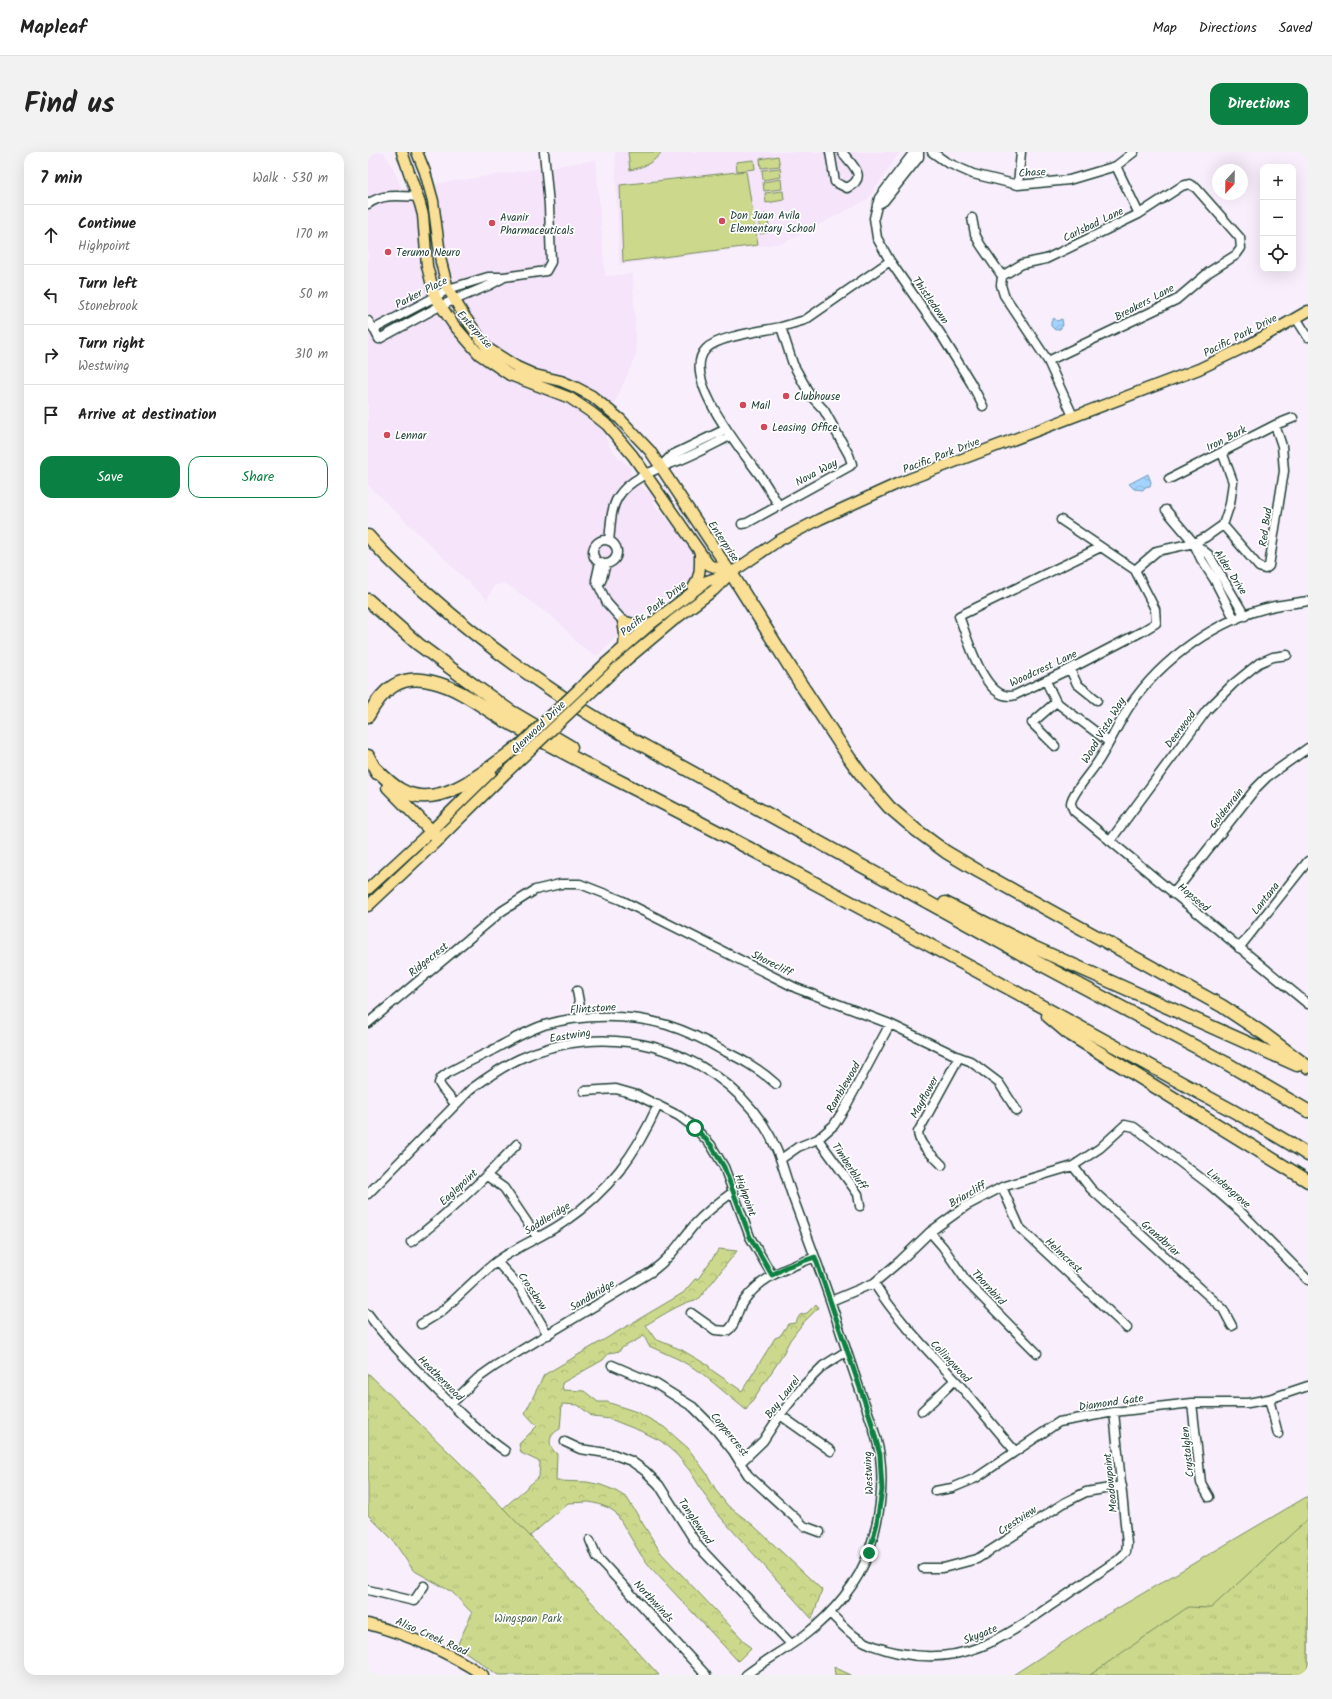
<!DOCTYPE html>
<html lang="en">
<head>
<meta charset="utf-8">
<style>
	:root { --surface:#fff; --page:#f2f2f2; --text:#222; --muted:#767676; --line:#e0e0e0; --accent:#0b8043 }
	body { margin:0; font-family:Kalam,sans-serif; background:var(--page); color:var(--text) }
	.controls { position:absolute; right:12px; top:12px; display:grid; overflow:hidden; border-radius:8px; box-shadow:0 4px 16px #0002 }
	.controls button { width:36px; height:36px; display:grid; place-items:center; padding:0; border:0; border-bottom:1px solid var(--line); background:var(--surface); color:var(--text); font:20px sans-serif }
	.compass { position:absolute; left:844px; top:12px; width:36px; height:36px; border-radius:50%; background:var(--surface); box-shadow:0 4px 16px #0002; rotate:202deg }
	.stop { position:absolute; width:12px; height:12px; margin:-9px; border:3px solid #0b8043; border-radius:50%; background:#fff }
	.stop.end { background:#0b8043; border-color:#fff; box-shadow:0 1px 4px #0008 }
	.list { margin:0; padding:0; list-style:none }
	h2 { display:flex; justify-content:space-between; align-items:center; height:52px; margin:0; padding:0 16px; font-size:17px }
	h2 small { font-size:13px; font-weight:400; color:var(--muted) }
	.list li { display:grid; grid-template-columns:26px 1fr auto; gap:12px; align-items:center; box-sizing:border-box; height:60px; padding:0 16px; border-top:1px solid var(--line) }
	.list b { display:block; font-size:15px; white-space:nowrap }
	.list p { margin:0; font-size:13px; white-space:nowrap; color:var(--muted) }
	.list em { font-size:13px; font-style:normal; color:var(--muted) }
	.actions { display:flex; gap:8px; padding:12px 16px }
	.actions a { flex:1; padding:9px 0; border:1px solid var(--accent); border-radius:12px; text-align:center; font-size:14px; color:var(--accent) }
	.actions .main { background:var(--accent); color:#fff }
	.icon { flex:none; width:22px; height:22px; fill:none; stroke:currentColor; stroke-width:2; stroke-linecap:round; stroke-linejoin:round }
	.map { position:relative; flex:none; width:940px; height:1523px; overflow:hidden; border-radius:12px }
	header { display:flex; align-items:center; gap:24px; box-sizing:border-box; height:56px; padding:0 20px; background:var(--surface); border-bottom:1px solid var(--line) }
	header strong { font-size:19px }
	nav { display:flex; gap:22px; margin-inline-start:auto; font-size:14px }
	.intro { display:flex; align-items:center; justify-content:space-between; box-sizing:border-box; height:96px; padding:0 24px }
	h1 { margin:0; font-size:28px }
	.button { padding:10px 18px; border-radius:12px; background:var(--accent); color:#fff; font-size:14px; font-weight:700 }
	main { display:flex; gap:24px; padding:0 24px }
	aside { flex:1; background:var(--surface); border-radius:12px; box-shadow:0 4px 16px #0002 }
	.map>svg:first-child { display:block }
	.built { fill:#f5e4fa }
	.green { fill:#ccd98c; stroke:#768b60 }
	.forest { fill:url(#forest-crowns); stroke:#768b60 }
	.park { fill:url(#park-tufts); stroke:#768b60 }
	.water { fill:url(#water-waves); stroke:#6e97ae }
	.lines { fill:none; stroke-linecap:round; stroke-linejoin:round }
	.minor-casing { stroke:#1f3d34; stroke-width:11 }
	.major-casing { stroke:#1f3d34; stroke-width:13 }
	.highway-casing { stroke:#1f3d34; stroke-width:15 }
	.minor { stroke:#fff; stroke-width:8 }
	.major { stroke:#fadf96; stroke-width:10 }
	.highway { stroke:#fadf96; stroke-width:12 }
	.major-bridge-casing { stroke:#1f3d34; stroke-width:13; stroke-linecap:butt }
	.major-bridge { stroke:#fadf96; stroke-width:10 }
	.route { stroke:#0b8043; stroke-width:5 }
	.poi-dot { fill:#d1495b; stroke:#fff; stroke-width:1.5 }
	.labels { text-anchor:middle; stroke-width:3.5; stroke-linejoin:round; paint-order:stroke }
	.street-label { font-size:11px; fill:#1f3d34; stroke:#fff }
	.poi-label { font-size:11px; fill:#1f3d34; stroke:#fff; text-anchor:start }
	.park-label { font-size:11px; fill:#4a644a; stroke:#fff }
</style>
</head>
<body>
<header>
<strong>Mapleaf</strong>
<nav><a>Map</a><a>Directions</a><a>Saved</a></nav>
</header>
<div class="intro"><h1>Find us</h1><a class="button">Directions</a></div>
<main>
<aside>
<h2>7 min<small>Walk · 530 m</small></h2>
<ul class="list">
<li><svg class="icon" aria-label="ahead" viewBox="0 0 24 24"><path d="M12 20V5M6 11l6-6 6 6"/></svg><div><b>Continue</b><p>Highpoint</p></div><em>170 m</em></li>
<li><svg class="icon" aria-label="left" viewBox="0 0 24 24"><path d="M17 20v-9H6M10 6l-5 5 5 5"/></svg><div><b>Turn left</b><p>Stonebrook</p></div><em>50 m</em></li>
<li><svg class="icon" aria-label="right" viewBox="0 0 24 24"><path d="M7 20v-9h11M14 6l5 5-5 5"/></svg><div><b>Turn right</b><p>Westwing</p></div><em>310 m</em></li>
<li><svg class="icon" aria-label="arrive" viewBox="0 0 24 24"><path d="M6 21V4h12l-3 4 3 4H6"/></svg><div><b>Arrive at destination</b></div></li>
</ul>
<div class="actions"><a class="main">Save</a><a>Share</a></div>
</aside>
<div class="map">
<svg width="940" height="1523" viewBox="0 0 940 1523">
	<defs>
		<pattern id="forest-crowns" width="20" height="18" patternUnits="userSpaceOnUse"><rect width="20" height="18" fill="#ccd98c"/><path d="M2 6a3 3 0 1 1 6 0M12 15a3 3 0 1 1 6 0" fill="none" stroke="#afbb79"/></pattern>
		<pattern id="park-tufts" width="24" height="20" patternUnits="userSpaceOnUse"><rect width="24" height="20" fill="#ccd98c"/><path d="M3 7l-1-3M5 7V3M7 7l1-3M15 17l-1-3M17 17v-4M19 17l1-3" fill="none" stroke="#afbb79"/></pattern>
		<pattern id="water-waves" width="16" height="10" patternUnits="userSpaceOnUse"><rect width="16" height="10" fill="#a3d3ff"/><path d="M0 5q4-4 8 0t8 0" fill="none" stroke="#8cb6db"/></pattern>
	</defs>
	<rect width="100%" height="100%" fill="#f9effc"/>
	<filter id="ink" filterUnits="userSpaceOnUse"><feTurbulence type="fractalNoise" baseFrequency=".025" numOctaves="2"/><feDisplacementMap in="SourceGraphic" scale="8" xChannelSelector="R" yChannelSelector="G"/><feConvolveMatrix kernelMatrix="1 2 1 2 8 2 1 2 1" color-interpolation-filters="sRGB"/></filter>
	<g filter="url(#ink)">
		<path class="built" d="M0,0H16L26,18L34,37L228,8L237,124L265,122L268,204L234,278L243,297L252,307L263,315L262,322L277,338L283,341L287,354L303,370L328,401L329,414L324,427L315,435L289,450L270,464L229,504L210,492L192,471L146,437L135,431L126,434L119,448L0,333Z
			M247,0H532L500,47L416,91L251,113Z"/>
		<path class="green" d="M260,0H294C285,11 276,15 262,18Z
			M410,4L412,14L393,16L392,7Z
			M386,8L387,17L369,19L368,10Z
			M412,16L413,25L395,28L394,18Z
			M378,19L390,93L255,110L252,33Z
			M413,27L414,37L396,39L395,30Z
			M415,39L416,48L398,51L397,41Z
			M399,62L402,80L392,82L390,63Z
			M940,1344V1523H645L733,1466Z
			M466,1515L483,1523H467Z"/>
		<path class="forest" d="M351,1097L369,1099L330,1148C319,1147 288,1167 278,1173L287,1187L314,1198L341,1214L342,1217L374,1239L407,1186L412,1184L420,1172L427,1171L432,1163L439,1161L448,1152L450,1156L435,1171L422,1188L413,1206L378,1258L331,1219L310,1207L281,1194L276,1184L252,1197V1199L241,1201L235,1208L194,1231L195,1238L216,1239L230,1250H239L269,1260L296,1275L320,1296L339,1322L349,1340L360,1354L385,1373L454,1438L444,1467L347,1359L322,1319L309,1303L293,1289L275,1280L242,1267L225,1265L210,1253L194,1252L192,1277C180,1283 179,1294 189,1302L188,1329L219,1330L233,1333L246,1338L259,1346L293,1401L383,1496L370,1509L284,1417L273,1403L248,1361L241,1356L230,1352L221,1350L200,1351L154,1391L123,1367L171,1325L172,1310L153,1301L151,1292L169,1274L157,1261L176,1223L315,1141L327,1127H330Z"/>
		<path class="park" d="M0,1221L92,1311L183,1406L291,1523H130L89,1494L104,1461L84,1440L45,1418L24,1387L0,1363Z
			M940,1367V1523H722L820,1455L843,1456Z"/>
		<path class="water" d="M686,166L689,169L694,167L695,173L692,177L687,178L683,174V170Z
			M780,322L783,330L782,334L777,335L775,338L766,337L761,332Z"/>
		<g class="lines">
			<g class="minor-casing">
				<path id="minor" d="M462,0L467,30L479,36C501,25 484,13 474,0
					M546,0L511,46L506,66L509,86L522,109L572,181L603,231L615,254
					M564,0L578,10L605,22L650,33L701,28L748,14L766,0
					M748,14L771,62
					M650,33L653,0
					M0,52C15,41 33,44 50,45
					M509,53L516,49L551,5V0
					M604,66L607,82L612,92L634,124L633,133L636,143L680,209L705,264
					M634,124L654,112L678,107L771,62L814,34L821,32L828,36L872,86L873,96L868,103L841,120L808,148L680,209
					M928,166L940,185
					M0,169L6,177L11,187L72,154L122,133L135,126
					M413,175L437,168L522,109
					M6,177L67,145L80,137L120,125H136L178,119L183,110L181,53L176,0
					M293,314L304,303L358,277
					M801,327L907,273L925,266
					M798,358L826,391L841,403L877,464
					M693,368L733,395
					M374,372L379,371L482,314L484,312L481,303L456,258L442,243L425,212L413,175C395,179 350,184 338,197C311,225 377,302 393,325C399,334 405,344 411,354
					M855,373L891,415L897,417L901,414L916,319L914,294L907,273
					M225 400a12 12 0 1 1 24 0a12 12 0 1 1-24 0Z
					M241,389C243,374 242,358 250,345C262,326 287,318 307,310C326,303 344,293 362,284
					M826,392L833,407L846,427L867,468
					M232,410L228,428L239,451L255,469
					M767,418L733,395L591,464C599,484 617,553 647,543L702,517L773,480L788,471L787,457L767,418L789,399L826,391L838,385L855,373L862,352L865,330L854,300
					M230,432L233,429L238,412
					M940,449C929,451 918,452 907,454C850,466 793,507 761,555C750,572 742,591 731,608C725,618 704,641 703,651C703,653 705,657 706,659L940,852
					M702,517L709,532L729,548
					M678,529L688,550L741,590
					M687,594L664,571L688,550
					M742,689L839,558L865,532L891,511L905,505L919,503
					M805,742L888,636L899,625L940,596
					M871,796L940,709
					M209,839L214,866
					M0,871L134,759L167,738L192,732H212L253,748L428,836L522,872L591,905L602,909L631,931L649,959
					M216,939L248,937L269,943L311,964L327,976L343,993L356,1015L382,1085L404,1123
					M87,952L74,936L71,931L73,926L81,920C94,913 106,907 119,901C138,891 156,880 176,873C213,862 262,862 299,873C318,879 337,888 354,898C375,908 390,916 408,932
					M450,987L490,1042L492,1054
					M413,1007L430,995L450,987L466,973L478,954L522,872
					M574,1013C565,1003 551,994 550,980L591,905
					M705,1014L723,1037L855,1157L864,1174
					M119,1024L136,1036L169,1085
					M634,1035L652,1076L759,1176
					M0,1042L102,938C118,926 134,915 151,907C237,867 342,893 395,972C411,996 415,1017 424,1043C439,1084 455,1125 468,1166C476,1192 485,1218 494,1244C501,1263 509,1283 512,1304C516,1335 511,1369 501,1399C491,1431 464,1462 438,1482C419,1497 397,1508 378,1523
					M562,1080L575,1095L599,1130L669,1201
					M43,1090C81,1061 116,1027 149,992
					M129,1110L152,1135L180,1183
					M506,1131C530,1169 558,1196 588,1229C608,1252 627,1276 647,1299
					M463,1149L506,1131L532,1109L562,1080L598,1054L634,1035L705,1014L732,996L757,973L766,975L842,1033L872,1059L940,1128
					M323,1161L347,1178L359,1179C369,1173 368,1159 375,1150C394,1123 418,1117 447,1105
					M0,1162C19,1188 41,1210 64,1233C87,1256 110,1280 137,1299
					M53,1172C60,1168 67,1164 74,1159C92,1143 109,1125 128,1110C149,1094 175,1085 196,1070C241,1039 268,1002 290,953
					M244,1213L288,1232L325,1255L348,1278L365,1299L380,1323L436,1374L452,1380
					M901,1247L910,1282
					M824,1251L833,1331L841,1345
					M83,1252L110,1226L127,1214L283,1120C305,1104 310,1092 327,1072C338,1060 351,1050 365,1040
					M554,1259L587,1228
					M412,1263L463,1299
					M197,1290L212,1297L245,1302L263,1309L277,1319L291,1333L330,1394L423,1492
					M372,1311L395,1289L412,1263L436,1233L455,1214L479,1199
					M567,1339L584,1336L608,1326L691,1270L746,1260L824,1251H880L901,1247L940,1234
					M222,1388L229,1405L338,1523
					M555,1416H575L609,1407L696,1351L718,1340L754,1334
					M0,1438L46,1449L56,1434
					M462,1461C470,1469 479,1479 488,1485C502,1494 516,1498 531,1501C593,1514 633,1488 682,1454C705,1439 727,1423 750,1408L758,1400L759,1392L746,1260"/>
			</g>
			<g class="major-casing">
				<path id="major" d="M34,0L52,52L55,63L59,114L67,145L85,172L111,202L142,223L202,246L224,261L239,273L265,304L341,413L363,421
					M49,0L57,20L65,49L73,110L80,137L97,165L119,196L149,215L167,223L193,229L207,235L224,244L252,267L282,299L363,421
					M325,436C333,424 332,415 332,401
					M255,469L257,482L256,495
					M255,469L278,476
					M238,511L284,471L339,429L363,421L410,389L452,367L531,331L831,217L879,194L940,159
					M250,515L306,468L346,438L362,422
					M0,737L63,679L123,620
					M0,754L71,687L140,619
					M0,1472C41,1483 80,1500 115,1523"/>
			</g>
			<g class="highway-casing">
				<path id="highway" d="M0,384C19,406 41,426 63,445C99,477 138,507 178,534C204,552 231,568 258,584L661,806L858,911L940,959
					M363,421L432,531L482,607L495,625L521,655L548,678L578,700L610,719L854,854L896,882L940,915
					M0,448L50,492L96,526L142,559L203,595
					M0,564C14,538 32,521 65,530C91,536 113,554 136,568C175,590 215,611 255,631C405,707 552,788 699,868C744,893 788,917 832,941C869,961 905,980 940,1003
					M0,604L9,621
					M5,614C14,623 22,632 33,638C72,661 122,615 152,593
					M20,635L71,687
					M577,751L665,795L929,913
					M680,864L700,881L940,1029"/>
			</g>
			<use href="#minor" class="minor"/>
			<use href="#major" class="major"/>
			<use href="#highway" class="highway"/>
			<g class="major-bridge-casing">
				<path id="major-bridge" d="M152,593L238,511
					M140,619L250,515"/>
			</g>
			<use href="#major-bridge" class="major-bridge"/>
		</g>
	</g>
	<g class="lines" filter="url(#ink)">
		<path class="route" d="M327,976L343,993L356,1015L382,1085L404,1123L418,1115L447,1105L502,1265L512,1303L514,1338L509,1371L501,1401"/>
	</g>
	<g class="poi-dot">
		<circle cx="354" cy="69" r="4"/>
		<circle cx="124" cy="71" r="4"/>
		<circle cx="20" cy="100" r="4"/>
		<circle cx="418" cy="244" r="4"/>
		<circle cx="375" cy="253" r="4"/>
		<circle cx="396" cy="275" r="4"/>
		<circle cx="19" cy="283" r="4"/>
	</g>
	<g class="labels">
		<g class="street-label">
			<text transform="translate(664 20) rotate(-4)" y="4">Chase</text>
			<text transform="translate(725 72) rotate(-26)" y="4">Carlsbad Lane</text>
			<text transform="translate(53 140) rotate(-27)" y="4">Parker Place</text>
			<text transform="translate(563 148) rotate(55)" y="4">Thistledown</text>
			<text transform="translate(776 150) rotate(-28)" y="4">Breakers Lane</text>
			<text transform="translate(107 177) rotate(48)" y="4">Enterprise</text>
			<text transform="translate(872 183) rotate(-27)" y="4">Pacific Park Drive</text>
			<text transform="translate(858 286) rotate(-27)" y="4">Iron Bark</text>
			<text transform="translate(573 303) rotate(-21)" y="4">Pacific Park Drive</text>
			<text transform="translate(448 320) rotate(-28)" y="4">Nova Way</text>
			<text transform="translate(897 375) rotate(-82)" y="4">Red Bud</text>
			<text transform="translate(356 389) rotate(56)" y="4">Enterprise</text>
			<text transform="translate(863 420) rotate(57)" y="4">Alder Drive</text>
			<text transform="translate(285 456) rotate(-39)" y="4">Pacific Park Drive</text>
			<text transform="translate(675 516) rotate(-25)" y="4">Woodcrest Lane</text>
			<text transform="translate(170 575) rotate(-44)" y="4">Glenwood Drive</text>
			<text transform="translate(812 577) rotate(-53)" y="4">Deerwood</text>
			<text transform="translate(735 578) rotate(-59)" y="4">Wood Vista Way</text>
			<text transform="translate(858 656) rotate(-52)" y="4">Goldenrain</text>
			<text transform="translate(826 745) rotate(40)" y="4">Hopseed</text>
			<text transform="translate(897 746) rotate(-52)" y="4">Lantana</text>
			<text transform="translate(60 807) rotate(-39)" y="4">Ridgecrest</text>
			<text transform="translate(404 811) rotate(27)" y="4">Shorecliff</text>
			<text transform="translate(225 856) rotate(-4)" y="4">Flintstone</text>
			<text transform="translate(202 883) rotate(-9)" y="4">Eastwing</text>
			<text transform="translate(475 935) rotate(-60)" y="4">Ramblewood</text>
			<text transform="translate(556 945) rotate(-61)" y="4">Mayflower</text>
			<text transform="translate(482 1014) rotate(56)" y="4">Timberbluff</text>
			<text transform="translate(90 1035) rotate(-43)" y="4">Eaglepoint</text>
			<text transform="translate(861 1036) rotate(41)" y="4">Lindengrove</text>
			<text transform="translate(599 1042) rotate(-30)" y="4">Briarcliff</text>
			<text transform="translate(378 1043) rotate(70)" y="4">Highpoint</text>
			<text transform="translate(179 1066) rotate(-32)" y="4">Saddleridge</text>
			<text transform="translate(793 1086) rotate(42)" y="4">Grandbriar</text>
			<text transform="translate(696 1103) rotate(43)" y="4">Helmcrest</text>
			<text transform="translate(621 1135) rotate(47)" y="4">Thornbird</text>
			<text transform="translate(165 1139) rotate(56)" y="4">Crossbow</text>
			<text transform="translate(224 1143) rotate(-31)" y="4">Sandbridge</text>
			<text transform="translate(583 1209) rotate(47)" y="4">Collingwood</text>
			<text transform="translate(73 1226) rotate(45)" y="4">Heatherwood</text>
			<text transform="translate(414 1245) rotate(-52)" y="4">Bay Laurel</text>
			<text transform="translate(743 1250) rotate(-8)" y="4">Diamond Gate</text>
			<text transform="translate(362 1282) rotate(51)" y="4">Coppercrest</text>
			<text transform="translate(819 1300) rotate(-96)" y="4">Crystalglen</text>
			<text transform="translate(500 1321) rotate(-93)" y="4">Westwing</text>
			<text transform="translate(742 1331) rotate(-96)" y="4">Meadowpoint</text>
			<text transform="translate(649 1368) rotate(-33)" y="4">Crestview</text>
			<text transform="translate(328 1369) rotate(56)" y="4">Tanglewood</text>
			<text transform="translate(286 1449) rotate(47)" y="4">Northwinds</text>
			<text transform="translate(612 1482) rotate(-22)" y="4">Skygate</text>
			<text transform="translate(64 1484) rotate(24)" y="4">Aliso Creek Road</text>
		</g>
		<g class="poi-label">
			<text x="362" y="67">Don Juan Avila<tspan x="362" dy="13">Elementary School</tspan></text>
			<text x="132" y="69">Avanir<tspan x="132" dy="13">Pharmaceuticals</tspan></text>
			<text x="28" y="104">Terumo Neuro</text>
			<text x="426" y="248">Clubhouse</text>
			<text x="383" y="257">Mail</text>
			<text x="404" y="279">Leasing Office</text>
			<text x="27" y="287">Lennar</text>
		</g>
		<g class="park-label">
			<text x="160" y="1470">Wingspan Park</text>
		</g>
	</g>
</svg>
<div class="controls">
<button>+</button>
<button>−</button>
<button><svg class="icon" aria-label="locate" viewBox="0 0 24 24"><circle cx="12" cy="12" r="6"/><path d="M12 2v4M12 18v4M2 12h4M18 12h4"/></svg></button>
</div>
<svg class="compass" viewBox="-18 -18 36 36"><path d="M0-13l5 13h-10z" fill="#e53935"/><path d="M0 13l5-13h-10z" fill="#767676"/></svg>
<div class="stop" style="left:327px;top:976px"></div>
<div class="stop end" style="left:501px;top:1401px"></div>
</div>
</main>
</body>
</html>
